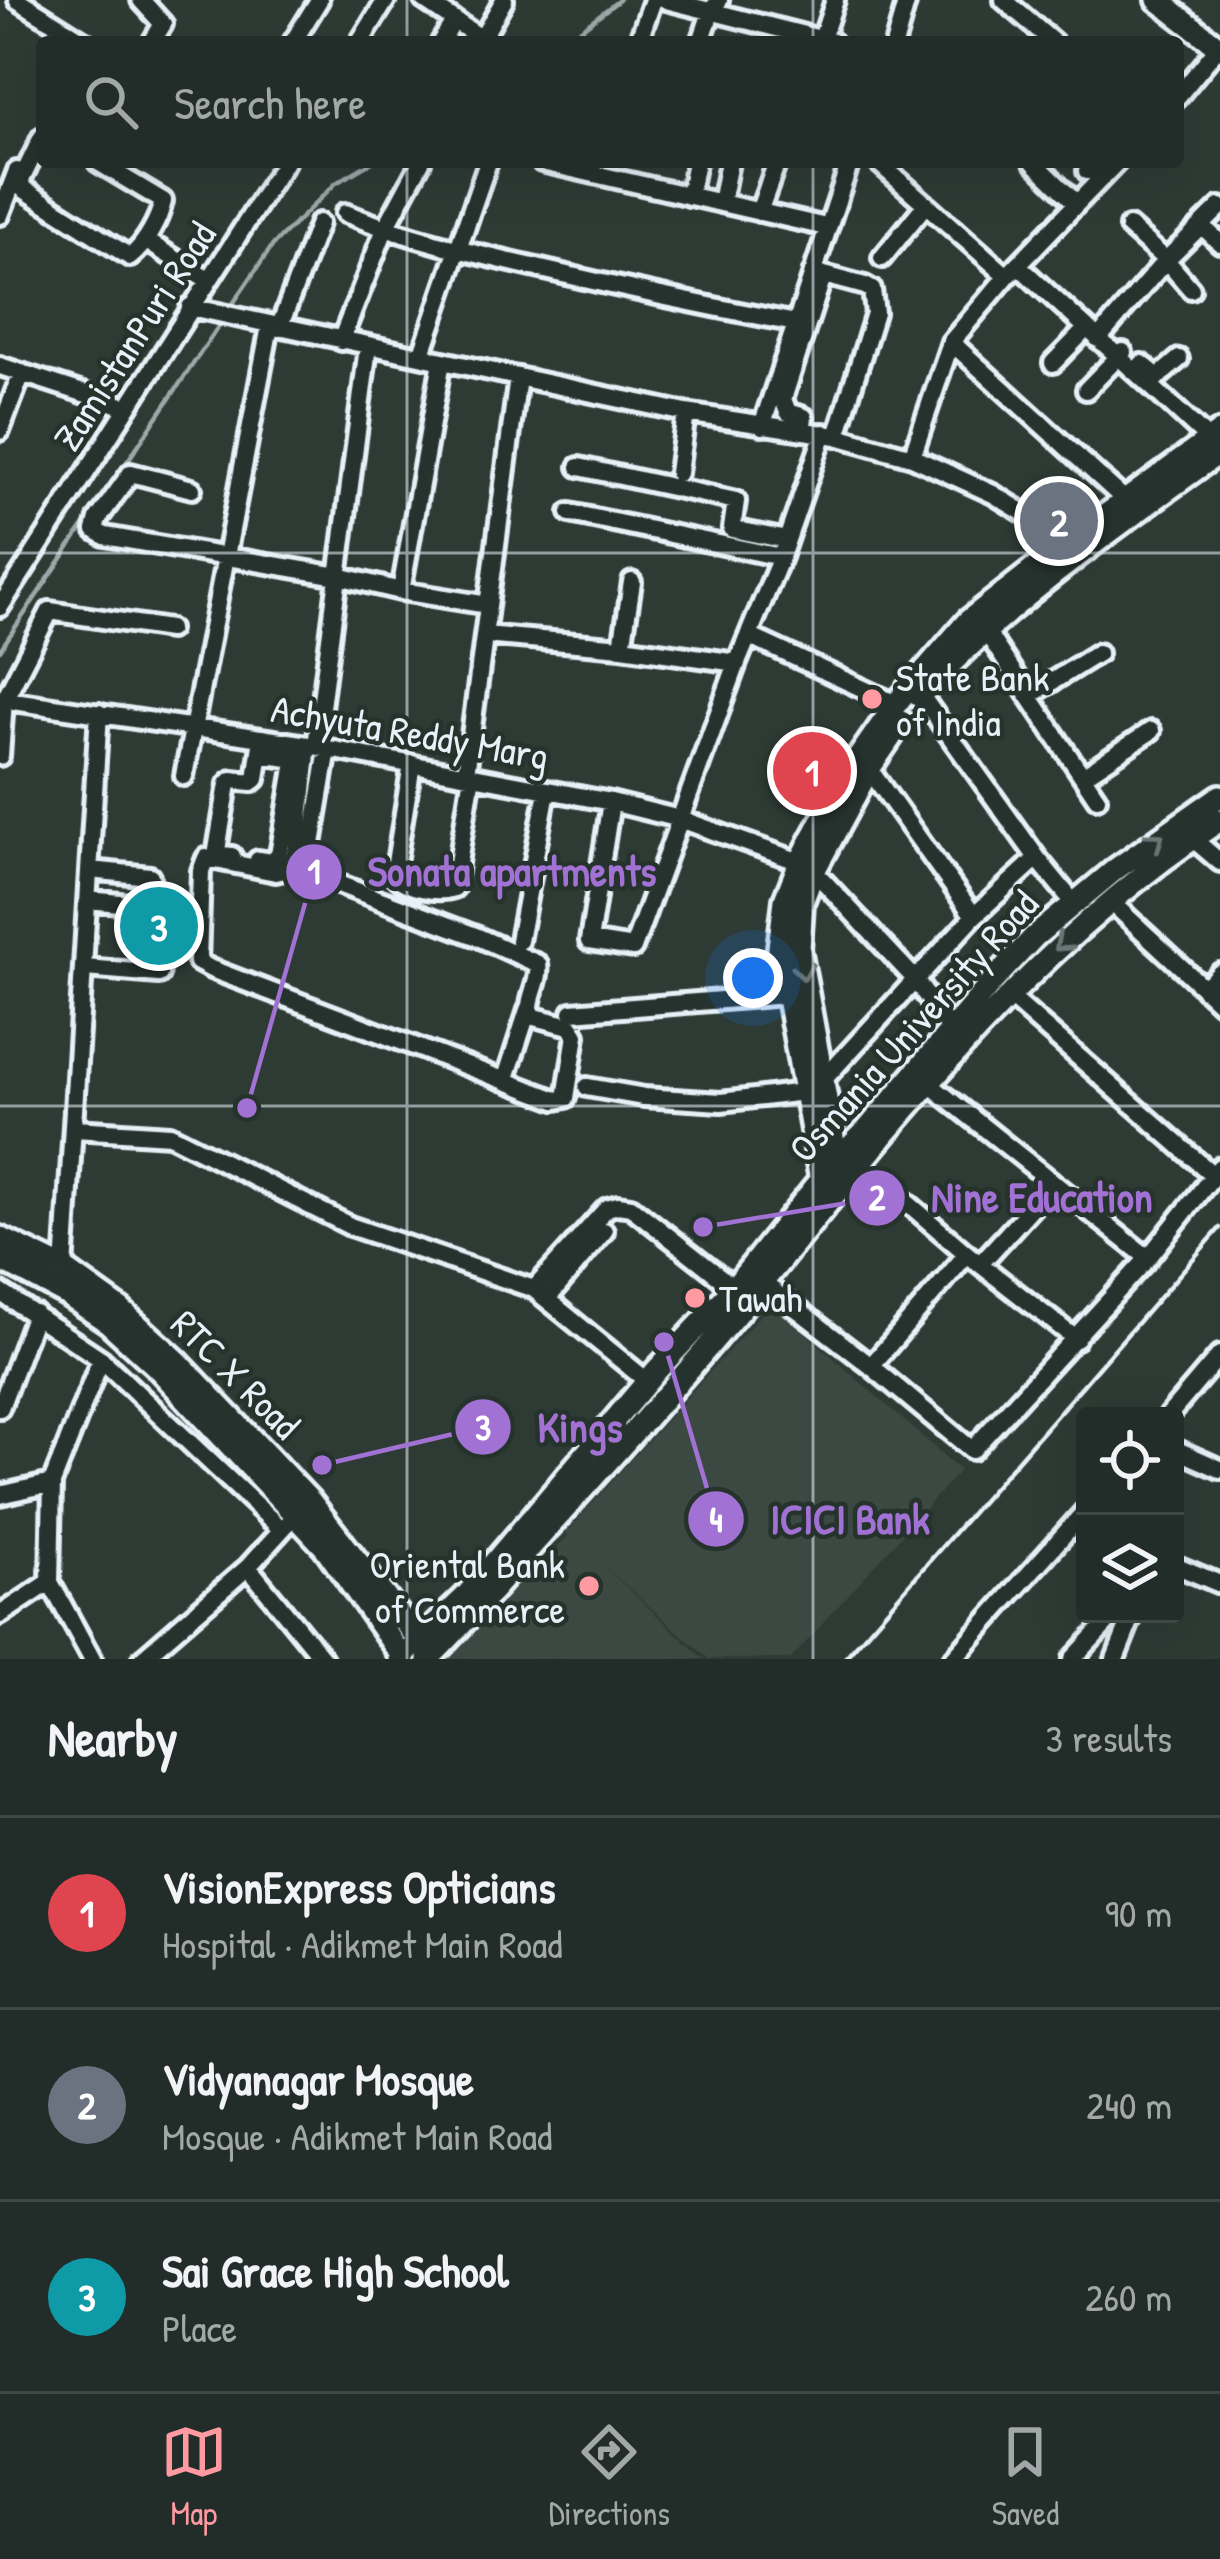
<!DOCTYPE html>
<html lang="en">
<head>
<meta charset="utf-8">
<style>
	:root { --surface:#222c28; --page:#2e3834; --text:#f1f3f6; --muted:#a2a7a8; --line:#3f4845; --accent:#ff9aa2 }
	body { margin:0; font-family:"Patrick Hand",sans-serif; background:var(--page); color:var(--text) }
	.controls { position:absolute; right:36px; bottom:36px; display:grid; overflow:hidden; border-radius:12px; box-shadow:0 12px 48px #0002 }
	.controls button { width:108px; height:108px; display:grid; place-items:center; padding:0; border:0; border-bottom:3px solid var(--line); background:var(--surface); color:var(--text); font:60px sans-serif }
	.you { position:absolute; left:753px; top:978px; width:42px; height:42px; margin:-30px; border:9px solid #fff; border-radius:50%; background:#1a73e8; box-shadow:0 0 0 18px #1a73e833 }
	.badge { display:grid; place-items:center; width:78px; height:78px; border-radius:50%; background:var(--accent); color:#fff; font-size:39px; font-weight:700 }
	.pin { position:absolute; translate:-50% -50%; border:6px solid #fff; box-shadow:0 3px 12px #0006 }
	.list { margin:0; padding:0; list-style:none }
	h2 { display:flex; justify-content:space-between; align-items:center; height:156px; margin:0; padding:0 48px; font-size:51px }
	h2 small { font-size:39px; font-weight:400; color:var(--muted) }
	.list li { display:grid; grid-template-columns:78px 1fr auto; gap:36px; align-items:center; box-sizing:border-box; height:192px; padding:0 48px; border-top:3px solid var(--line) }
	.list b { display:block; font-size:45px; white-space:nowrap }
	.list p { margin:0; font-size:39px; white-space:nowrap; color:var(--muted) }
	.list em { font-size:39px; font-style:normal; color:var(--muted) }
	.icon { flex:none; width:66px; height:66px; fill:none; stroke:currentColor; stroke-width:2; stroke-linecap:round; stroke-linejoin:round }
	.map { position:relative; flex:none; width:1220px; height:1659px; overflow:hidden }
	.search { position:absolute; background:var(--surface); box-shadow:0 12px 48px #0002; left:36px; right:36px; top:36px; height:132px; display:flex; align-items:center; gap:30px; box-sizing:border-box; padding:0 42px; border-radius:12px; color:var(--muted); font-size:45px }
	.sheet { height:732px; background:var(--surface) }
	nav { display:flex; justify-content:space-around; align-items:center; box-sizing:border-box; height:168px; border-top:3px solid var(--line); background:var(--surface); font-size:33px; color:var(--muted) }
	nav a { display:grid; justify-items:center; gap:6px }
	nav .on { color:var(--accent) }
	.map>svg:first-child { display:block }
	.built { fill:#3b4843 }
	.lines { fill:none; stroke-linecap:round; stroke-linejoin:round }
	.stream { stroke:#9da8a9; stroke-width:4.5 }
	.minor-casing { stroke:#e8f1f8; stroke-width:26 }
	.major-casing { stroke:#e8f1f8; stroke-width:30 }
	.minor { stroke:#26332d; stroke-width:16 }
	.major { stroke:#26332d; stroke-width:21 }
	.rail { stroke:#e8f1f8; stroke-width:4.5 }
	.oneway { stroke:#6a7674 }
	.grid { fill:none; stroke:#e8f1f8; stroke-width:3; stroke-opacity:0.55 }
	.poi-dot { fill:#ff9aa2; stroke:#26332d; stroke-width:4.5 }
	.labels { text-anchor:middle; stroke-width:9; stroke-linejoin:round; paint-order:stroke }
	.street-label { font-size:39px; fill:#e8f1f8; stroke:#26332d }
	.poi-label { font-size:39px; fill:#e8f1f8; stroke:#26332d; text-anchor:start }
	.leader { fill:none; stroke:#a171d3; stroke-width:4.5 }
	.callout-dot { fill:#a171d3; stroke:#26332d; stroke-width:4.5 }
	.mark-label { font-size:36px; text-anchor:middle; font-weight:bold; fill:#fff }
	.callout-label { font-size:42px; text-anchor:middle; font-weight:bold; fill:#a171d3; stroke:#26332d; stroke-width:9; stroke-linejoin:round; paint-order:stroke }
</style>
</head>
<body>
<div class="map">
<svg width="1220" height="1659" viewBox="0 0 1220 1659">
	<rect width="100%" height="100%" fill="#2e3b35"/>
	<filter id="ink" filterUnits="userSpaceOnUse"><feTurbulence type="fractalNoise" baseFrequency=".00833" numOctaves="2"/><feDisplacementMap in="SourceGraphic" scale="24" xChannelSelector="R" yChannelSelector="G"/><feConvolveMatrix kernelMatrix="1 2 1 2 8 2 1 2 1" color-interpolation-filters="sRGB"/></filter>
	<g filter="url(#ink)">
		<path class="built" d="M771,1303L960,1470L791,1659H709L598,1561L704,1659H442L568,1536L566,1533Z"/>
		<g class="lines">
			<path class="stream" d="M564,42L619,0
				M228,311L273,245L336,183L372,162
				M0,650L222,321"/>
			<g class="minor-casing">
				<path id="minor" d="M18,0L85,42
					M141,0L163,24L152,42
					M424,0L482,39
					M666,0L832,42
					M1004,0L1053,42
					M293,42L319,0
					M360,42L386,0
					M441,42L454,21
					M480,42L504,0
					M638,42L653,0
					M701,42L711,12L719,0
					M821,42L835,0
					M895,42L907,0
					M1178,96L1220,45
					M42,137L21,180L22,188L130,257C145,245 159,220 163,201L98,162
					M542,162L826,227
					M878,162L1007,276
					M1034,162L1076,203
					M1087,171L1096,162
					M689,196L696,162
					M721,203L729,162
					M759,212L777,162
					M345,213C409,239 475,254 541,269C626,289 710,307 796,323
					M0,215L17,171
					M1202,226L1220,243
					M1129,227L1166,260L1191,289
					M145,240L208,280
					M882,258L926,204
					M1019,266C1082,325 1147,381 1209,440
					M813,272L865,286L872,290L875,313L837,436
					M190,307L686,413L837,436L912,457L993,494L1070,541
					M279,328L319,223
					M1098,339L1166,260L1220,207
					M341,341L385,229L421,162
					M951,342L1125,500
					M421,356L488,162
					M1053,363L1086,329
					M1142,364L1158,377L1179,359
					M0,366L126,407
					M1086,390L1123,352
					M762,426L850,162
					M0,431L22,373
					M802,431L804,417L788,412L783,399L822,279
					M912,457L951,342L1007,276L1117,162
					M579,467L736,501L732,529L787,540
					M678,473L686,413
					M192,489L131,473L98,519L95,530L105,536L338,576L401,591L488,605
					M570,513L781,557
					M401,591L442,361
					M0,607L285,162
					M985,630L1097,798
					M484,635L622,647L737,663
					M749,636L896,704
					M622,647L632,582
					M920,694L1037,858L1073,902
					M1029,696L1098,653
					M0,699L308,745L611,802L680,819L800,862
					M308,745L295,863L292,868L276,872L206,858L201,871L198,962L211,969L556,1100L566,1098L576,1035L570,1026L531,1016C526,999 541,982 538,964L478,937L317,876L311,850L328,749
					M316,746L368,347
					M260,754L296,759
					M0,756L4,700L50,611L169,629
					M412,764L394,875C407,887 437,894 454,888L472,775
					M869,769L974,916
					M466,774L518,377
					M184,776L270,326
					M1083,776L1151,731
					M611,802L589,941L633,948L737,663L781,557L824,433
					M1192,838L1220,862
					M232,856L222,855L217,850L228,784L232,780L252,782L256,779L262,738
					M258,860L272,862L279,855L298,745
					M90,870L150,876
					M814,871L914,978L951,1031
					M88,900L162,907
					M1110,901L1220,1003
					M519,941L547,791
					M85,968L159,974
					M1204,989L1220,973
					M1009,996L1213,1175
					M572,1012L785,995
					M824,1079L974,916L1037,858
					M505,1081L528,1010
					M928,1083L1148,1258
					M587,1087L644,1097L721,1102L804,1092
					M75,1129L170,1135L350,1226L534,1289L647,1381
					M854,1157L967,1254L1076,1339
					M980,1264L1054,1183
					M64,1269L99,713
					M762,1282L871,1366L972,1450L1148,1258L1220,1167
					M534,1289L607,1208L618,1205L631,1207L734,1288
					M0,1292L101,1359L281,1529
					M547,1299L604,1231
					M871,1366L967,1254
					M0,1408L35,1314
					M1168,1416L1220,1355
					M1175,1449L1220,1469
					M0,1495L52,1483
					M1175,1565L1220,1584
					M248,1567L323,1659
					M50,1582L92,1659
					M0,1615L50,1582L52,1483L101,1359
					M142,1659L248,1567L286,1525
					M953,1659L1085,1511
					M1073,1659L1115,1614
					M1115,1659L1133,1614"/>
			</g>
			<g class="major-casing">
				<path id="major" d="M1158,0L1220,48
					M919,696C1007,602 1115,527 1220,452
					M845,1169L837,1160L799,949L802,902L814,871L869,769L901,722
					M822,1185L779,948L785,900L800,862L816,832L847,774L896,704L968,621L1070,541L1220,432
					M0,1238L64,1269L120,1309L177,1361L310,1501L427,1651
					M0,1259L66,1294L108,1322L157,1367L325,1547L404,1659
					M400,1659L466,1596L656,1371L734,1288L837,1160L867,1130L992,982L1034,937L1116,869L1220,796
					M428,1659C469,1619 506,1574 545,1531C618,1450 691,1369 761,1284C899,1116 1035,941 1220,820"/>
			</g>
			<use href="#minor" class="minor"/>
			<use href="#major" class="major"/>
			<path class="rail" d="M844,1659L1220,1228"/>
		</g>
		<defs><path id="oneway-chevron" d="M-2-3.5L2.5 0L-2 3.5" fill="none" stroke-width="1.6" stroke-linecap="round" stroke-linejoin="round" transform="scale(3)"/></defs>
		<g class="oneway">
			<use href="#oneway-chevron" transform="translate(1156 840) rotate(-36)"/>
			<use href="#oneway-chevron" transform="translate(1062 944) rotate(138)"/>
			<use href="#oneway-chevron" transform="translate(803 972) rotate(81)"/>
		</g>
	</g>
	<path class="grid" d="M407,0V42M813,0V42M407,162V1659M813,162V1659M0,553H1220M0,1106H1220"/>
	<g class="poi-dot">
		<circle cx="872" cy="699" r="12"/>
		<circle cx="695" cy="1298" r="12"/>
		<circle cx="589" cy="1586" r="12"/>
	</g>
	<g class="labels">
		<g class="street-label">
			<text transform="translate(134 336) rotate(-57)" y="14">ZamistanPuri Road</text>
			<text transform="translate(410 732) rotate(10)" y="14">Achyuta Reddy Marg</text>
			<text transform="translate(913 1026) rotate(-48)" y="14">Osmania University Road</text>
			<text transform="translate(236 1374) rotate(45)" y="14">RTC X Road</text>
		</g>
		<g class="poi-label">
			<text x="896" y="691">State Bank<tspan x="896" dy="45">of India</tspan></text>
			<text x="719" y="1312">Tawah</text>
			<text x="565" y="1578" text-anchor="end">Oriental Bank<tspan x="565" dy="45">of Commerce</tspan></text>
		</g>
	</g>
	<path class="leader" d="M247 1108L314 872M703 1227L877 1198M322 1465L483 1427M664 1342L716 1519"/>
	<g class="callout-dot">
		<circle cx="247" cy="1108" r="12"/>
		<circle cx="703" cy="1227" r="12"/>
		<circle cx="322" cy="1465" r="12"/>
		<circle cx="664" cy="1342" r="12"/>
		<circle cx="314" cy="872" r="30"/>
		<circle cx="877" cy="1198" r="30"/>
		<circle cx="483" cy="1427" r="30"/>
		<circle cx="716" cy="1519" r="30"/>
	</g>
	<g class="mark-label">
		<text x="314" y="884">1</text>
		<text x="877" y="1210">2</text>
		<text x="483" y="1440">3</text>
		<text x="716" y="1532">4</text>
	</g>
	<g class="callout-label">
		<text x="512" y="886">Sonata apartments</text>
		<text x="1042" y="1212">Nine Education</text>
		<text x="580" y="1442">Kings</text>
		<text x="850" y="1534">ICICI Bank</text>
	</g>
</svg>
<div class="controls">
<button><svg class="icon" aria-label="locate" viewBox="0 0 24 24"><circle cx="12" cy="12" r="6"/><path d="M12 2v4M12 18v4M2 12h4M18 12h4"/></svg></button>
<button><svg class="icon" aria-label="layers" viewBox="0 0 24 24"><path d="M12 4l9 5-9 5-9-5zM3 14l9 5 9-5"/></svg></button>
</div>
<div class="you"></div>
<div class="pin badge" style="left:812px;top:771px;background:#e0444e">1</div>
<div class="pin badge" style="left:1059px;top:521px;background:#6b7280">2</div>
<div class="pin badge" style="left:159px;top:926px;background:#0f9aa8">3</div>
<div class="search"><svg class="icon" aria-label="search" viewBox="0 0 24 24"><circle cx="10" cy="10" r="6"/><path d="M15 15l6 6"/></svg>Search here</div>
</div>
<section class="sheet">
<h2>Nearby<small>3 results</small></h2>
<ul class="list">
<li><span class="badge" style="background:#e0444e">1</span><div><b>VisionExpress Opticians</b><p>Hospital · Adikmet Main Road</p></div><em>90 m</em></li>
<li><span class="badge" style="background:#6b7280">2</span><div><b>Vidyanagar Mosque</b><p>Mosque · Adikmet Main Road</p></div><em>240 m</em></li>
<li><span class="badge" style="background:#0f9aa8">3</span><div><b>Sai Grace High School</b><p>Place</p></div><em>260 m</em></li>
</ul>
</section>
<nav>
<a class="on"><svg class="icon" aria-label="map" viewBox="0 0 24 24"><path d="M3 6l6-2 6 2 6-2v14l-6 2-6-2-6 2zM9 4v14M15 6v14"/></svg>Map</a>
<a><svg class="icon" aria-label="directions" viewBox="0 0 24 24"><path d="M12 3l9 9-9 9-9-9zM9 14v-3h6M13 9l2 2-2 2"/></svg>Directions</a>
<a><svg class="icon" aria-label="saved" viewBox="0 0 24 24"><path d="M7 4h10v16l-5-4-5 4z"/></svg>Saved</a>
</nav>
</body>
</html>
